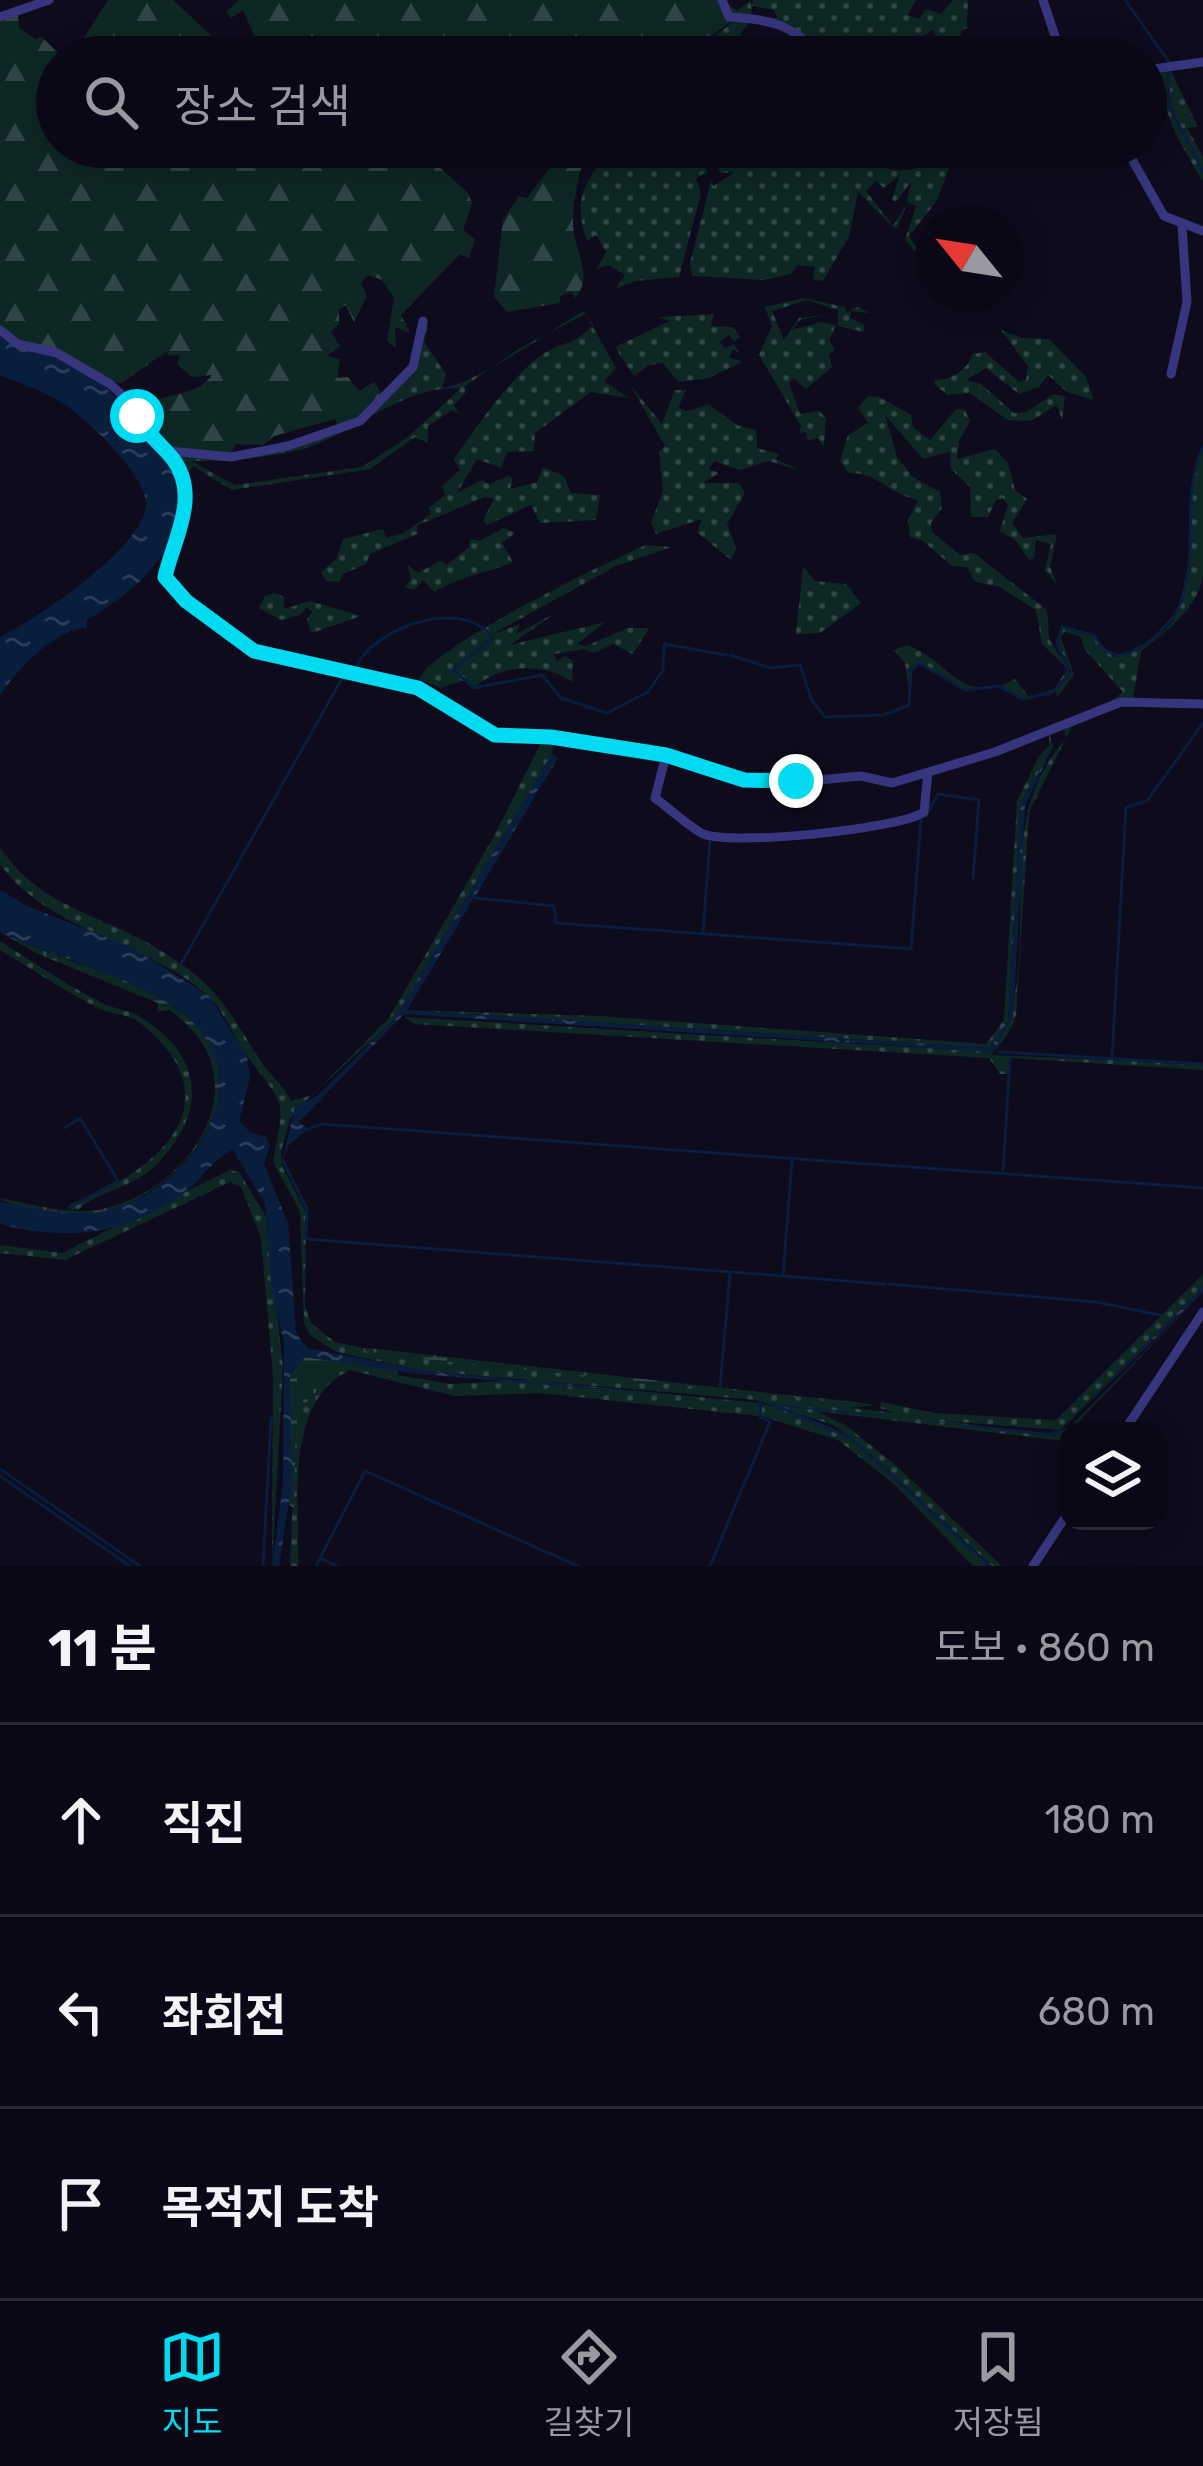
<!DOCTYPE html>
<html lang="ko">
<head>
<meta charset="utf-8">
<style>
	:root { --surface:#0a0816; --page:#13111f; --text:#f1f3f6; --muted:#999aa1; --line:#2a2935; --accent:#00dbf1 }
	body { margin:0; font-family:Rubik,"Noto Sans KR",sans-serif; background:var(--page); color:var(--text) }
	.controls { position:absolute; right:36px; bottom:36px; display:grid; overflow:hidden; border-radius:24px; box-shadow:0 6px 30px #0003 }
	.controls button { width:108px; height:108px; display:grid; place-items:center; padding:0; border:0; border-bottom:3px solid var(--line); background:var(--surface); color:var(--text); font:60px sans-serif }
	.compass { position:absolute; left:915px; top:204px; width:108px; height:108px; border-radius:50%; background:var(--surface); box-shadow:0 6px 30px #0003; rotate:300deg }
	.stop { position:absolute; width:36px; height:36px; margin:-27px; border:9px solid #00dbf1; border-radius:50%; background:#fff }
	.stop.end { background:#00dbf1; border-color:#fff; box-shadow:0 3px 12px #0008 }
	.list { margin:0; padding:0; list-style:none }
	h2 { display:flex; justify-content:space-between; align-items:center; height:156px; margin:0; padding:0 48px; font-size:51px }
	h2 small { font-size:39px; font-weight:400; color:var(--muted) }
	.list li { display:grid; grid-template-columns:78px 1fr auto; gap:36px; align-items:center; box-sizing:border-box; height:192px; padding:0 48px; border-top:3px solid var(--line) }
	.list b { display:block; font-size:45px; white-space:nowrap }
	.list em { font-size:39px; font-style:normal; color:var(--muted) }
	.icon { flex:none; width:66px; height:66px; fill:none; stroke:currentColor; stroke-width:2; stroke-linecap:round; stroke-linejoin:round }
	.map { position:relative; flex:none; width:1203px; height:1566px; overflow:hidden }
	.search { position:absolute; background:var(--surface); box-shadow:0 6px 30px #0003; left:36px; right:36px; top:36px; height:132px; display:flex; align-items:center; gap:30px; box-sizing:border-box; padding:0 42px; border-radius:66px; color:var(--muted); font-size:45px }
	.sheet { height:732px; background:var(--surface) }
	nav { display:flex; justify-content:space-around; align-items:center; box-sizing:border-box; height:168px; border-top:3px solid var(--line); background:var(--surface); font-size:33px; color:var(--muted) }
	nav a { display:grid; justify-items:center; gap:6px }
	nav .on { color:var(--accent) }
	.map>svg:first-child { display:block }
	.grass { fill:url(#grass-dots); fill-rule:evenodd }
	.forest { fill:url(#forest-firs) }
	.wetland { fill:url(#wetland-marsh) }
	.water { fill:url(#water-ripples) }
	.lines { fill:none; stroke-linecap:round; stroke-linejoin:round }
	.stream { stroke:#091d3d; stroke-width:3 }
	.minor { stroke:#37357d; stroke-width:9 }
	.route { stroke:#00dbf1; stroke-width:15 }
</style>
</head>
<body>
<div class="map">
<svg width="1203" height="1566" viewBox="0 0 1203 1566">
	<defs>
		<pattern id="grass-dots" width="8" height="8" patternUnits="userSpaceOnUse" patternTransform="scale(3)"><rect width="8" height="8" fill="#0e2725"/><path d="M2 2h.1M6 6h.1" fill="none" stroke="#304546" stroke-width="1.8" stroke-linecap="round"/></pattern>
		<pattern id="forest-firs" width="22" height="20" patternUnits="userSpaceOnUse" patternTransform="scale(3)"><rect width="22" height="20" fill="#0e2725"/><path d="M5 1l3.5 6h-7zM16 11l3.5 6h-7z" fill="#304546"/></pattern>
		<pattern id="wetland-marsh" width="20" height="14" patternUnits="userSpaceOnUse" patternTransform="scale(3)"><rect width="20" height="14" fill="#0e2725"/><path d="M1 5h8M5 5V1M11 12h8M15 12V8" fill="none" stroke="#304546"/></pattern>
		<pattern id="water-ripples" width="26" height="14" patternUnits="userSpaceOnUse" patternTransform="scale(3)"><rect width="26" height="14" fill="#091d3d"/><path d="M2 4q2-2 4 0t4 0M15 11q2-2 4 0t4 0" fill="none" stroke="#2c3c5a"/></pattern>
	</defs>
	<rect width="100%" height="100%" fill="#0e0b1d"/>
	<path class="grass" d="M723,0L737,11L751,0L752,17L771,21L777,17L774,10L752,6L753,0H916L908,15L919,19L926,9L941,14L953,0H968L967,28L962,30L953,57L941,49L933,30L913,42L908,52L914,57H858L817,44L813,49L819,57H802L809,42L802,34L749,22L740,34L775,57H747L740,47L733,57H689L736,19Z
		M1168,65L1198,127L1187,128L1203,157V181C1180,144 1160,111 1160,67Z
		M608,147H691L690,167L703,165L708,171L696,178L701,193L679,277L635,281L595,298L616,289L625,275L608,265L597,269L606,252L596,235L587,241C571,193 588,185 608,147Z
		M706,147H870L884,154L876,164C900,178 937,166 957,149L936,202L909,236L926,264L905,240L916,206L907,202L911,182L896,202L892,200L899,176L884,188L876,181L866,191L893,226L906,206L897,228H895L890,224L858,192L849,236L823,281L813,279L815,267L798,265L791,274L763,280L692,276L690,263L711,181L713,186L735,172L721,173Z
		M803,298L845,307L847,313L857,307L870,313L851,311L850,318L864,325V332L838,326V310L807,300L772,311L784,340L799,318L824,315L800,320L792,330L821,322L836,325L829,340L835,350L829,354L832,367L806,389L794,378L789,383L800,414L819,411L826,418L824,446L817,438L808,441L806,432L799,433L801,426L759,355L772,326L765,307Z
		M584,311L616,368L604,381L629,398L591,392L535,433L534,451L507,452L501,468L477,459L457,493L482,480L489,484L508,476L513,479L510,489L537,482L543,467L564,476L571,493L600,495L596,520L540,523L531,505L487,525L483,520L494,499L485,497L418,525L417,534L370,554L366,564L343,574L339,582L326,581L321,572L336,559L343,539L383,529L386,538L404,533L431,514L429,508L445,495L442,486L460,470L454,459C475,429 514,372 546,352C562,343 580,342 593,324L585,314L517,350L464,387L466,392L454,405L459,413L452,410L428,426V443L415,437L370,469L232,490L193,466L183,482L167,452L220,460L361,422L414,368L423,324H428L424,342L446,374L442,388C476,384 549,331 584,311ZM461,388L408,437L362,467L235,485L191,461C232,460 283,459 322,442C369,421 408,386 461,388Z
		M714,314L711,326L733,327L740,337L734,342L729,335L720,342L725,348L734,344L739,353L733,349L729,357L742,362L709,378L678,382L663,363L649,365L634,376L615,347L670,321L658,317Z
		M1001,330L1021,338L1049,339L1086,377L1094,400L1067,392L1048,375L1039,387L1019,394L986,368L966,380L981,384L1014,413L1026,412L1054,394L1065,396L1062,421L1057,405L1031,421L1008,420L970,393L948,395L935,385L934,380C949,381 969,370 972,354L985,352L1019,382L1026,380L1028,366Z
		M631,386L662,424L675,390H686L678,408L688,411L708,404L737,425L756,430L757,448L779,454L776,459L799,470L769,461L740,470L714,461L709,469L719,473L703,483H739L745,493L727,524L736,548L731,560L697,532L702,519L656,534L651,523L663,491L659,452L665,446Z
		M878,396L911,415L913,427L930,440L956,409L965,410L970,421L959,441L957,459L995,449L1008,463L1015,490L1027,499L1012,523L1023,538L1057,534L1050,567L1058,586L1045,570L1051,544L1036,540L1034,558L1029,560L1015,540L1000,531L1008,505L1003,498L996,500L988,517H971L970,487L951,469L950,452L923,459L885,415L897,457L913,477L940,492L942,508L931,523L932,532L960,555L974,553L1047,610L1049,639L1068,669L1064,683L1071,672L1058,643L1063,629L1094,636L1113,657C1138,655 1160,638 1174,619C1203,539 1178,514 1203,449V576C1198,608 1165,633 1141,651L1133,699L1103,707L1123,692L1085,650L1081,637L1065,632L1061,638L1074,675L1057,697L1056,690L1022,698L999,685L965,690L919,662L911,670L910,697L905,663L894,650L907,645C948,659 963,709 1015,679L1028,696L1053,690L1068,669L1042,644L1036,610L1000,587L976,582L966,567L952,566L923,541L910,537L908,520L918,500C889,494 877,472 849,473L840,461L848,435L868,423L858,408L867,397Z
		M504,528L515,533L502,543L513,562C484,574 462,576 434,592L423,580L414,590L405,587L411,579L407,564L418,573L440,561L447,565L469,547L470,539L479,541Z
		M646,545L672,547L616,566L491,635L520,624L516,634L554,614L510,645L605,622L577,644L586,646L628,628H649L633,654L613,644L594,653L584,649L554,654L557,661L565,656L573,661L572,682C543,661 501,665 475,687L465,680L440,688L419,679C434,646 602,564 646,545Z
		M803,566L815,581L846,584L861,603L820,633L796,634Z
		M275,593L284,597V609L310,601L361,616L312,633L307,620L312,612L307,607L300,615L281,620L259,608L265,596Z
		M1073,724L1029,812L1016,1015C1013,1029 1001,1044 991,1055L1203,1064V1070L1010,1058L1008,1074H1000L989,1058L415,1024L404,1017L993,1052C1052,958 983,828 1066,739L1064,728Z
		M1049,733L1053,747L1021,803L1008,1021L990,1048L407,1010L598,1016L986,1044L1004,1020L1017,801L1039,756L1049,746Z
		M544,737L554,738L552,754L393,1021L299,1107L290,1119L281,1152L282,1166L306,1212L305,1307L312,1324L335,1342L403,1357L839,1400L876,1405L850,1408L895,1413L880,1408L881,1402L934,1413L1056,1420L1203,1274V1287L1060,1430L947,1421L1047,1436L1070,1427L1203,1292L1082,1418L1076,1431H1068V1452L1064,1441L816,1411L845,1425L898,1467L1002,1566H992L865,1449L987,1566H973L895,1485L838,1440L761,1416L762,1404C781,1407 828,1425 846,1435L833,1425L756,1400L426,1371L336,1352L310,1335L304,1323L300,1211L273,1162C286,1093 285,1109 246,1054C232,1034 223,1008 204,992C143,941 48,931 0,864V847C39,908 103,914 160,950C222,989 225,1007 263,1064C272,1077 284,1086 291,1101L313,1095L389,1018L494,836Z
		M0,941C33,962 68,986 102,1003C113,1009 126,1009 137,1015C204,1055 209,1111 156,1165C135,1187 97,1191 78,1210H69L70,1204C159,1172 239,1101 139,1022C129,1014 108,1014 96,1007C63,990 32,969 0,950Z
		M230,1170L239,1172L267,1218L283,1368L272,1566L273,1376L261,1238L241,1187L230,1182L65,1260L0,1253V1245L62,1253Z
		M340,1365L450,1384L526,1380L760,1403L759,1416L539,1393L455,1396L350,1370C283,1402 300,1504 298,1566H290L296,1414Z"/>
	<path class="forest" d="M108,0H173L227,50L222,57H72Z
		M239,0H721L734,19L690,52L659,57H291L275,39L259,46L243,10L231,18L226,12Z
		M18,15L19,28L35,39L42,37L62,57H57V147H417L468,193L472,203L463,230L475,239L469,258L460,254L401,315L410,333L395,327L396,348L387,341L394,298L382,280L368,275L361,283L367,296L354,322L346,305L339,309V324L331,332L340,346L327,356L340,359L337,378L348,377L359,391L374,382L383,396L367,415L339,428L335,419L274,436L263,445L235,444L231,456L164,449L143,424L148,404C170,392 197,396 212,375L192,377L177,364L180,355L168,356L167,351L122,383H111L0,329V22Z
		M555,161L582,165C577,183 573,205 573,223C573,250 595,276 575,298L572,292L560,296V303L507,312L494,297L503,220L519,196L527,198Z"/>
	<path class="wetland" d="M0,932C61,963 142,975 193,1022C265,1089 180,1193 106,1211C86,1216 62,1213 42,1210C27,1207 8,1206 0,1198C32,1204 70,1216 102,1209C195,1189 265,1075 169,1010L158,1012V1003L36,953Z
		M368,1348L876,1405L403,1357L364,1351Z
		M305,1357L398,1370V1378L340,1365L296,1414L294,1508L289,1505L290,1376Z"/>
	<path class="water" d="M0,335C45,352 95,370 127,408C135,418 138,430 145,440C153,450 164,454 170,466C205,532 138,591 87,620V628C54,629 18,669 0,695V637C36,619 146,547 146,503C146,475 84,415 59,401C41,390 20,383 0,375Z
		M1053,747L1025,805L1013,1016L993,1052L404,1014L299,1122L308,1129L288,1146L282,1162L295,1106L317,1096L393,1021L552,754L558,758L407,1010L990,1048L1008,1021L1021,803Z
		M0,890L27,906L133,948L209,996L247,1056L250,1077L239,1121L251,1133L265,1136L270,1145L264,1164L288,1223L296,1333L307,1348L426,1371L1050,1433L1064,1427L1203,1287V1292L1054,1437L847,1411L411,1373L305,1357L290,1376L292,1482L279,1566H272L283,1484L284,1344L271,1284L265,1203L233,1150C214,1158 207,1173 192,1186C134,1235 71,1242 0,1224V1202C35,1208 73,1219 109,1210C183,1192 256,1097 198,1028C158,980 56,960 0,932Z"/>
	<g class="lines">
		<path class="stream" d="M1125,0L1169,62
			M1168,73L1169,106L1203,171
			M730,655L770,668L800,665L812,701L825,717L880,715
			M356,668C371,629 461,595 493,638L453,670L474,688L542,675L561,698L607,713L648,692L663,670L664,644L726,655
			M884,715L909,705L911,670L919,663L965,690L999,686L1022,699L1052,693L1069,674L1057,643L1062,627L1094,635L1103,649L1117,656C1146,649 1160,634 1177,612C1203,553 1178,504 1203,447
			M926,816L938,794L979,800L973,878
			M475,898L554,906L556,923L911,949L921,819
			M703,932L710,840
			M181,964L344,675
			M999,1052L1203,1064
			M1112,1059L1126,807L1147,801L1203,723
			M64,1128L80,1118L118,1181L69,1208
			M308,1129L322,1124L895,1166
			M283,1161L307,1209L306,1239L885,1284
			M898,1166L1203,1188
			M1003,1171L1010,1059
			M783,1276L792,1160
			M889,1284L1096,1302L1160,1315
			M720,1386L730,1274
			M772,1404L851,1438L989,1566
			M0,1469L140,1566
			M0,1476L130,1566
			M322,1559L337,1566
			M263,1566L271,1418
			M316,1566L365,1471L578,1566
			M710,1566L770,1422L760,1417V1403"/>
		<path class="minor" d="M722,0L729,17C769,19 794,24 820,57
			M1043,0L1062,57
			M0,17L49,0
			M1146,70L1203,62
			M1125,147L1164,216L1203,231
			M0,330L18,344L57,353L110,384L133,405L150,440L172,458L182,482L184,515L165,577L186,601L254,651L418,688L495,735L551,737L666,755L744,780L776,784L861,776L892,783L995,752L1121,702L1203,704
			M1171,374L1187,302L1182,226
			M169,451L231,457L288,446L360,421L413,367L423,321
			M666,755L655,798C670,809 686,824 701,833C727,847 900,829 924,812L928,772
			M1124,1431L1203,1312
			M1033,1566L1068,1513"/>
	</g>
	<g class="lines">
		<path class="route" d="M137,416C148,435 160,443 173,459C201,497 173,540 165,577L186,601L254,651L418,688L495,735L551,737L666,755L744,780L796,781"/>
	</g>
</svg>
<div class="controls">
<button><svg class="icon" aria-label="layers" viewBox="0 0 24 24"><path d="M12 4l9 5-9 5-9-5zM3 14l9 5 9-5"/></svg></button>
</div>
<svg class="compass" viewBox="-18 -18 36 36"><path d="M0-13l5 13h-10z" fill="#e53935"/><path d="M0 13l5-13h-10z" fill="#999aa1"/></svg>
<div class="stop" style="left:137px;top:416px"></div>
<div class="stop end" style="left:796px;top:781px"></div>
<div class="search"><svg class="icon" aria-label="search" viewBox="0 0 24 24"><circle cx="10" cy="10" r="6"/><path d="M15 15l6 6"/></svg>장소 검색</div>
</div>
<section class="sheet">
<h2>11 분<small>도보 · 860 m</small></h2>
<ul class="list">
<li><svg class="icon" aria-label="ahead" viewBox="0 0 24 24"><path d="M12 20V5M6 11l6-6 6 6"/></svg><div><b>직진</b></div><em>180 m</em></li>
<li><svg class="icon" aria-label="left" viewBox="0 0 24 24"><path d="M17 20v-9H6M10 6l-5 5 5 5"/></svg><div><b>좌회전</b></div><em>680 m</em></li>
<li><svg class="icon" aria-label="arrive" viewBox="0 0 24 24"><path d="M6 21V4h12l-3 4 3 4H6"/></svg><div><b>목적지 도착</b></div></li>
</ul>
</section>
<nav>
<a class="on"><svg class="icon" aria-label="map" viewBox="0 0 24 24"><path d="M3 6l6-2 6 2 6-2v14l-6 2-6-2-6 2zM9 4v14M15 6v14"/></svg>지도</a>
<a><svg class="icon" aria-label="directions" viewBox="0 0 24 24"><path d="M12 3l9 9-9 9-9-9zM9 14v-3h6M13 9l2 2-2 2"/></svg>길찾기</a>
<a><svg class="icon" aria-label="saved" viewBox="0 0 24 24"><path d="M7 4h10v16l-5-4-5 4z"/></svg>저장됨</a>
</nav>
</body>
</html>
